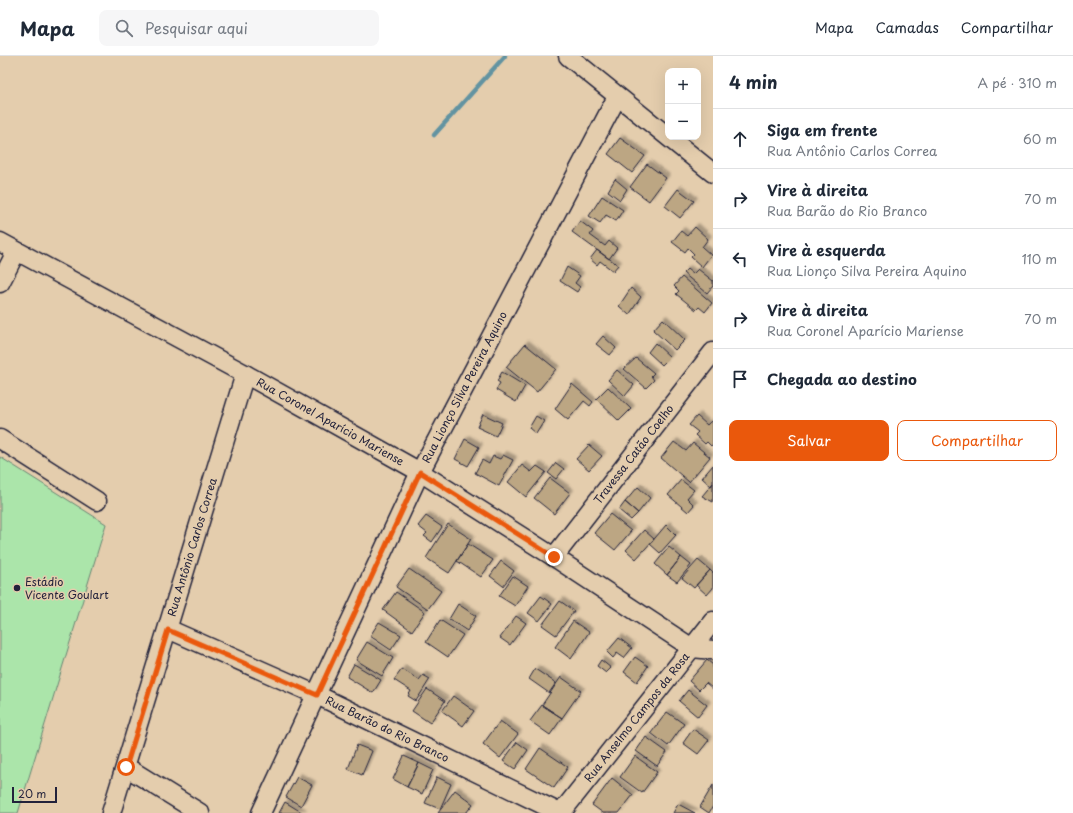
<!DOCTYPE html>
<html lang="pt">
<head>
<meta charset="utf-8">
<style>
	:root { --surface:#fff; --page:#f6f6f7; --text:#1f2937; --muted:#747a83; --line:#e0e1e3; --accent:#ea580c }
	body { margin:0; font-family:"Playpen Sans",sans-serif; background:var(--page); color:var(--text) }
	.controls { position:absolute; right:12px; top:12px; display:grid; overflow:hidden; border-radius:8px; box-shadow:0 4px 16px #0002 }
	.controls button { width:36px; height:36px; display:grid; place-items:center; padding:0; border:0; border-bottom:1px solid var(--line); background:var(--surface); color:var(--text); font:20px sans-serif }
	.scale { position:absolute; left:12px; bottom:10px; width:45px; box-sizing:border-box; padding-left:4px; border:2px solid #22223b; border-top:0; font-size:11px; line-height:14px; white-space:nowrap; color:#22223b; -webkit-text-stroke:3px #e4cdad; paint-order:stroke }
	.stop { position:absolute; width:12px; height:12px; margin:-9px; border:3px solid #ea580c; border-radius:50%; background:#fff }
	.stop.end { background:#ea580c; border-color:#fff; box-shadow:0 1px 4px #0008 }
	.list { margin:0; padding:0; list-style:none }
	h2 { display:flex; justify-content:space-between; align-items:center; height:52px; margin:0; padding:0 16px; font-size:17px }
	h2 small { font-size:13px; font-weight:400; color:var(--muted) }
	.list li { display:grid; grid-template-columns:26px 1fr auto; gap:12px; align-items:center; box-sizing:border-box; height:60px; padding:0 16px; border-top:1px solid var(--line) }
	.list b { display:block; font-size:15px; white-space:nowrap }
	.list p { margin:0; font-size:13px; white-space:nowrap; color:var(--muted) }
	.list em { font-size:13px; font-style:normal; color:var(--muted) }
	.actions { display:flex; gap:8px; padding:12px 16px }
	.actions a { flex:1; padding:9px 0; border:1px solid var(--accent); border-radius:8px; text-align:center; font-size:14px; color:var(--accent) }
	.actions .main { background:var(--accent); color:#fff }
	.icon { flex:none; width:22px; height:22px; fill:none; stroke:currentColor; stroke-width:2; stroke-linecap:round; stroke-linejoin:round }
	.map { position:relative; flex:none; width:713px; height:757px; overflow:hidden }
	header { display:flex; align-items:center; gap:24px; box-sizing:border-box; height:56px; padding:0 20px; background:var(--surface); border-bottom:1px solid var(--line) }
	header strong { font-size:19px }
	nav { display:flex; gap:22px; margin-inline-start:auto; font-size:14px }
	.search { width:280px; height:36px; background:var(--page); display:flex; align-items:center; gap:10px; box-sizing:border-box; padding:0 14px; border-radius:8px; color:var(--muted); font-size:15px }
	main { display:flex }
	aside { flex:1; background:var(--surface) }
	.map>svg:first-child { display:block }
	.green { fill:#abe5aa; stroke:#668472 }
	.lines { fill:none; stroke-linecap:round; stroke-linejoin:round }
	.stream { stroke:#6293a1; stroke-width:4.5 }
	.building { fill:#bca683; stroke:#22223b; filter:url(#shadow) }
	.minor-casing { stroke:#22223b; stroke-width:21 }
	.minor { stroke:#e4cdad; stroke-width:18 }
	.route { stroke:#ea580c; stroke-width:5 }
	.poi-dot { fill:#22223b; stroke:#e4cdad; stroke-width:1.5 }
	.labels { text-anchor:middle; stroke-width:3; stroke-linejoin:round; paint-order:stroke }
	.street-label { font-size:11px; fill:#22223b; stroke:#e4cdad }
	.poi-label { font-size:11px; fill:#22223b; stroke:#e4cdad; text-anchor:start }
</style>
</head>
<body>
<header>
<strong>Mapa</strong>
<div class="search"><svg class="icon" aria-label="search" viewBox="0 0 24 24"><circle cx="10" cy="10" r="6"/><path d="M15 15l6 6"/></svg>Pesquisar aqui</div>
<nav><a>Mapa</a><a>Camadas</a><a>Compartilhar</a></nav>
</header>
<main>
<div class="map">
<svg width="713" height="757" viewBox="0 0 713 757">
	<defs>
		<filter id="shadow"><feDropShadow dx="3.5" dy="-3.5" stdDeviation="1" flood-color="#0004"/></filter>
	</defs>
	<rect width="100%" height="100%" fill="#e4cdad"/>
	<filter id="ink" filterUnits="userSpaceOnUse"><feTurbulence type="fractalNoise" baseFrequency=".025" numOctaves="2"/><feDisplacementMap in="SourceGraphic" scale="8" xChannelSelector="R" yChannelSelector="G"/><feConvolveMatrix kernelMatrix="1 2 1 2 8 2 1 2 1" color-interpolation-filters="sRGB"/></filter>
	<g filter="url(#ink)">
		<path class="green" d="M0,401L106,468L18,757H0Z"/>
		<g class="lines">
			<path class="stream" d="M434,79L505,0"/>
		</g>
		<path class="building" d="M620,82L645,100L632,117L608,98Z
			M647,108L666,122L649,145L630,131Z
			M615,123L627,133L620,144L608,135Z
			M678,133L694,145L680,162L665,150Z
			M602,140L623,154L616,165L606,159L600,167L589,160Z
			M580,165L593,175L590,179L605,190L609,185L617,192L609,203L572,176Z
			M695,171L708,183L702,191L711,199L702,211L691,201L694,198L688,192L685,196L672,186L681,175L687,180Z
			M597,194L618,209L613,215L600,205L597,209L590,203Z
			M567,211L580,220L575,227L580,231L577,236L560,225Z
			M687,213L693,218L698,213L713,225V230L707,237L683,217Z
			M682,221L712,247L705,256L699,251L696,254L676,238L679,235L674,230Z
			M631,232L641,241L629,259L619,250Z
			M663,263L685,284L675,294L653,274Z
			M603,280L616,292L610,299L596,288Z
			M655,287L670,301L662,309L648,296Z
			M525,288L556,313L537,336L506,311Z
			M636,302L654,317L651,320L654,324L646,332L624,313Z
			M617,314L634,329L625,340L608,324Z
			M502,316L525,330L516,346L496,334L500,327L497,325Z
			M572,328L593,346L590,350L584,345L568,364L555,353Z
			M608,331L631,353L619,365L596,343Z
			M483,358L502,367L496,380L477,371Z
			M536,360L544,365L536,378L529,372Z
			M697,360L707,369L711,365L713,367V388L711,390L707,386L705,388L695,379L698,376L689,369Z
			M465,383L479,391L468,410L455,403Z
			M674,386L686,395L693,387L710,401L689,426L661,402Z
			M589,389L602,400L589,414L576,403Z
			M503,399L513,404L499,430L475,417L482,404L489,408L493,400L500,403Z
			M556,407L564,413L556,423L548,417Z
			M522,409L531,416L537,410L546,416L526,441L508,426Z
			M713,409V427L711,430L702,422Z
			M550,422L570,437L554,458L534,442Z
			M681,424L694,434L687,442L694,449L688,456L668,439Z
			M713,427V446L702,440Z
			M638,431L650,442L638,457L625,446Z
			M625,446L638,457L631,464L619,454Z
			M610,458L631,475L615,494L594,477Z
			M426,460L442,471L432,486L424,480L427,477L418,470Z
			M448,468L471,483L449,517L426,502Z
			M666,469L676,479L660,497L650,488Z
			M644,474L654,483L636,503L626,494Z
			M468,488L493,504L481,521L457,505Z
			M669,491L681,501L667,519L655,508Z
			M681,501L691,509L677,526L667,519Z
			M698,504L710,514L694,532L682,522Z
			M501,505L514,515L503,530L490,520Z
			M409,513L441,535L428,553L396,531Z
			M710,514L713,517V532L707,539L696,529Z
			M513,520L528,530L515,550L499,540Z
			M396,536L425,556L412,575L383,554Z
			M541,540L552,548L539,565L528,557Z
			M560,545L574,555L556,579L542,569Z
			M458,548L476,560L467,575L449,563Z
			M516,560L526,567L510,589L500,582Z
			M440,564L463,579L448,601L426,586Z
			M573,565L589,576L571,603L555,591Z
			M379,566L401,579L391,594L370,580Z
			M619,582L632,592L624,602L617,597L613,602L607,596Z
			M367,586L393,602L382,620L356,604Z
			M635,601L648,610L637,626L624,616Z
			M601,604L611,612L606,617L597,610Z
			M707,604L713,609V633L706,627L699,634L689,625Z
			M354,608L381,624L373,637L347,621Z
			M402,613L419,624L423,619L430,623L416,645L408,640L411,635L394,624Z
			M535,613L556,627L549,637L529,623Z
			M561,621L581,635L562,662L542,649Z
			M427,633L445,645L430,667L412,655Z
			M688,634L707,649L698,661L679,645Z
			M453,640L474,655L463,670L442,655Z
			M542,649L562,662L550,679L530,665Z
			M667,656L684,668L668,690L651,677Z
			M500,665L518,678L500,702L483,688Z
			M693,673L709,684L698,698L683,687Z
			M646,681L667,696L657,710L636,695Z
			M517,686L528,694L515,713L503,705Z
			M357,689L372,695L362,719L348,713Z
			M540,692L568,711L554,732L526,713Z
			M404,700L419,707L407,731L393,723Z
			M635,700L657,716L642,737L620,721Z
			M419,707L433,714L422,738L407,731Z
			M297,721L312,729L301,750L286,741Z
			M437,721L451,728L440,753L425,747Z
			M612,722L633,739L619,757H603L592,749Z
			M713,729V750L709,757L700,751Z
			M455,734L473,748L466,757H438Z
			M285,746L303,757H279Z
			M678,748L695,757H673Z"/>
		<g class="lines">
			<g class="minor-casing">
				<g id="minor">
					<path d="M568,0L713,117"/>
					<path id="s1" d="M0,186L245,318L420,416L554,501L692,592L713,594"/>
					<path d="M0,227L16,196"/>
					<path d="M0,383L97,445"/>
					<path id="s2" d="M554,501L713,296"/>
					<path id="s3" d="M168,573L317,639L560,757"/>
					<path d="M126,711L200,757"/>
					<path id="s4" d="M111,757L245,318"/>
					<path id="s5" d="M261,757L420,416L617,41"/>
					<path id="s6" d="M561,757L713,565"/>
				</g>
			</g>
			<use href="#minor" class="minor"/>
		</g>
	</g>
	<g class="lines" filter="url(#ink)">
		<path class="route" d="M126,711L168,574L317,639L420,416L554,501"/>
	</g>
	<circle class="poi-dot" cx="17" cy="532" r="4"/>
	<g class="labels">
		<g class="street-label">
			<text dy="4" stroke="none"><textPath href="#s5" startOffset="472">Rua Lionço Silva Pereira Aquino</textPath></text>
			<text dy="4" stroke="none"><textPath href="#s1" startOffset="376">Rua Coronel Aparício Mariense</textPath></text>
			<text dy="4" stroke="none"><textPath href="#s2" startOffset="130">Travessa Catão Coelho</textPath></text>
			<text dy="4" stroke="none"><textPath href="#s4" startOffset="278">Rua Antônio Carlos Correa</textPath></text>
			<text dy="4" stroke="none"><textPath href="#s6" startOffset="122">Rua Anselmo Campos da Rosa</textPath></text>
			<text dy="4" stroke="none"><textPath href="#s3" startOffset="241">Rua Barão do Rio Branco</textPath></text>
		</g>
		<g class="poi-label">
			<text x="25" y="530">Estádio<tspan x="25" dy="13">Vicente Goulart</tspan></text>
		</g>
	</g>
</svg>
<div class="controls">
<button>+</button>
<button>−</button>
</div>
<div class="scale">20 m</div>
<div class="stop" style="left:126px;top:711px"></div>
<div class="stop end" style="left:554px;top:501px"></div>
</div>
<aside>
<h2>4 min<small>A pé · 310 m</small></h2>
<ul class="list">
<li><svg class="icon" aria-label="ahead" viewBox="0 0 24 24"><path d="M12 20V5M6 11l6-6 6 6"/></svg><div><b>Siga em frente</b><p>Rua Antônio Carlos Correa</p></div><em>60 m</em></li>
<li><svg class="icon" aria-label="right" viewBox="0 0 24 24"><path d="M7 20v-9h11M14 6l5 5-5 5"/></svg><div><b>Vire à direita</b><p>Rua Barão do Rio Branco</p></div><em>70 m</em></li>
<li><svg class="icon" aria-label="left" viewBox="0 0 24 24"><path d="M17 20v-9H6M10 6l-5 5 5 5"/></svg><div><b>Vire à esquerda</b><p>Rua Lionço Silva Pereira Aquino</p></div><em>110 m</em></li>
<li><svg class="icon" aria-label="right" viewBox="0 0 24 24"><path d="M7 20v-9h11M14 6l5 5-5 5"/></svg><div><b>Vire à direita</b><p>Rua Coronel Aparício Mariense</p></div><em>70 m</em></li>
<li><svg class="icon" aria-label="arrive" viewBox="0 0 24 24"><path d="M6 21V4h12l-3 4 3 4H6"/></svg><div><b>Chegada ao destino</b></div></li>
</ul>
<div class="actions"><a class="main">Salvar</a><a>Compartilhar</a></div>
</aside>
</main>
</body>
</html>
